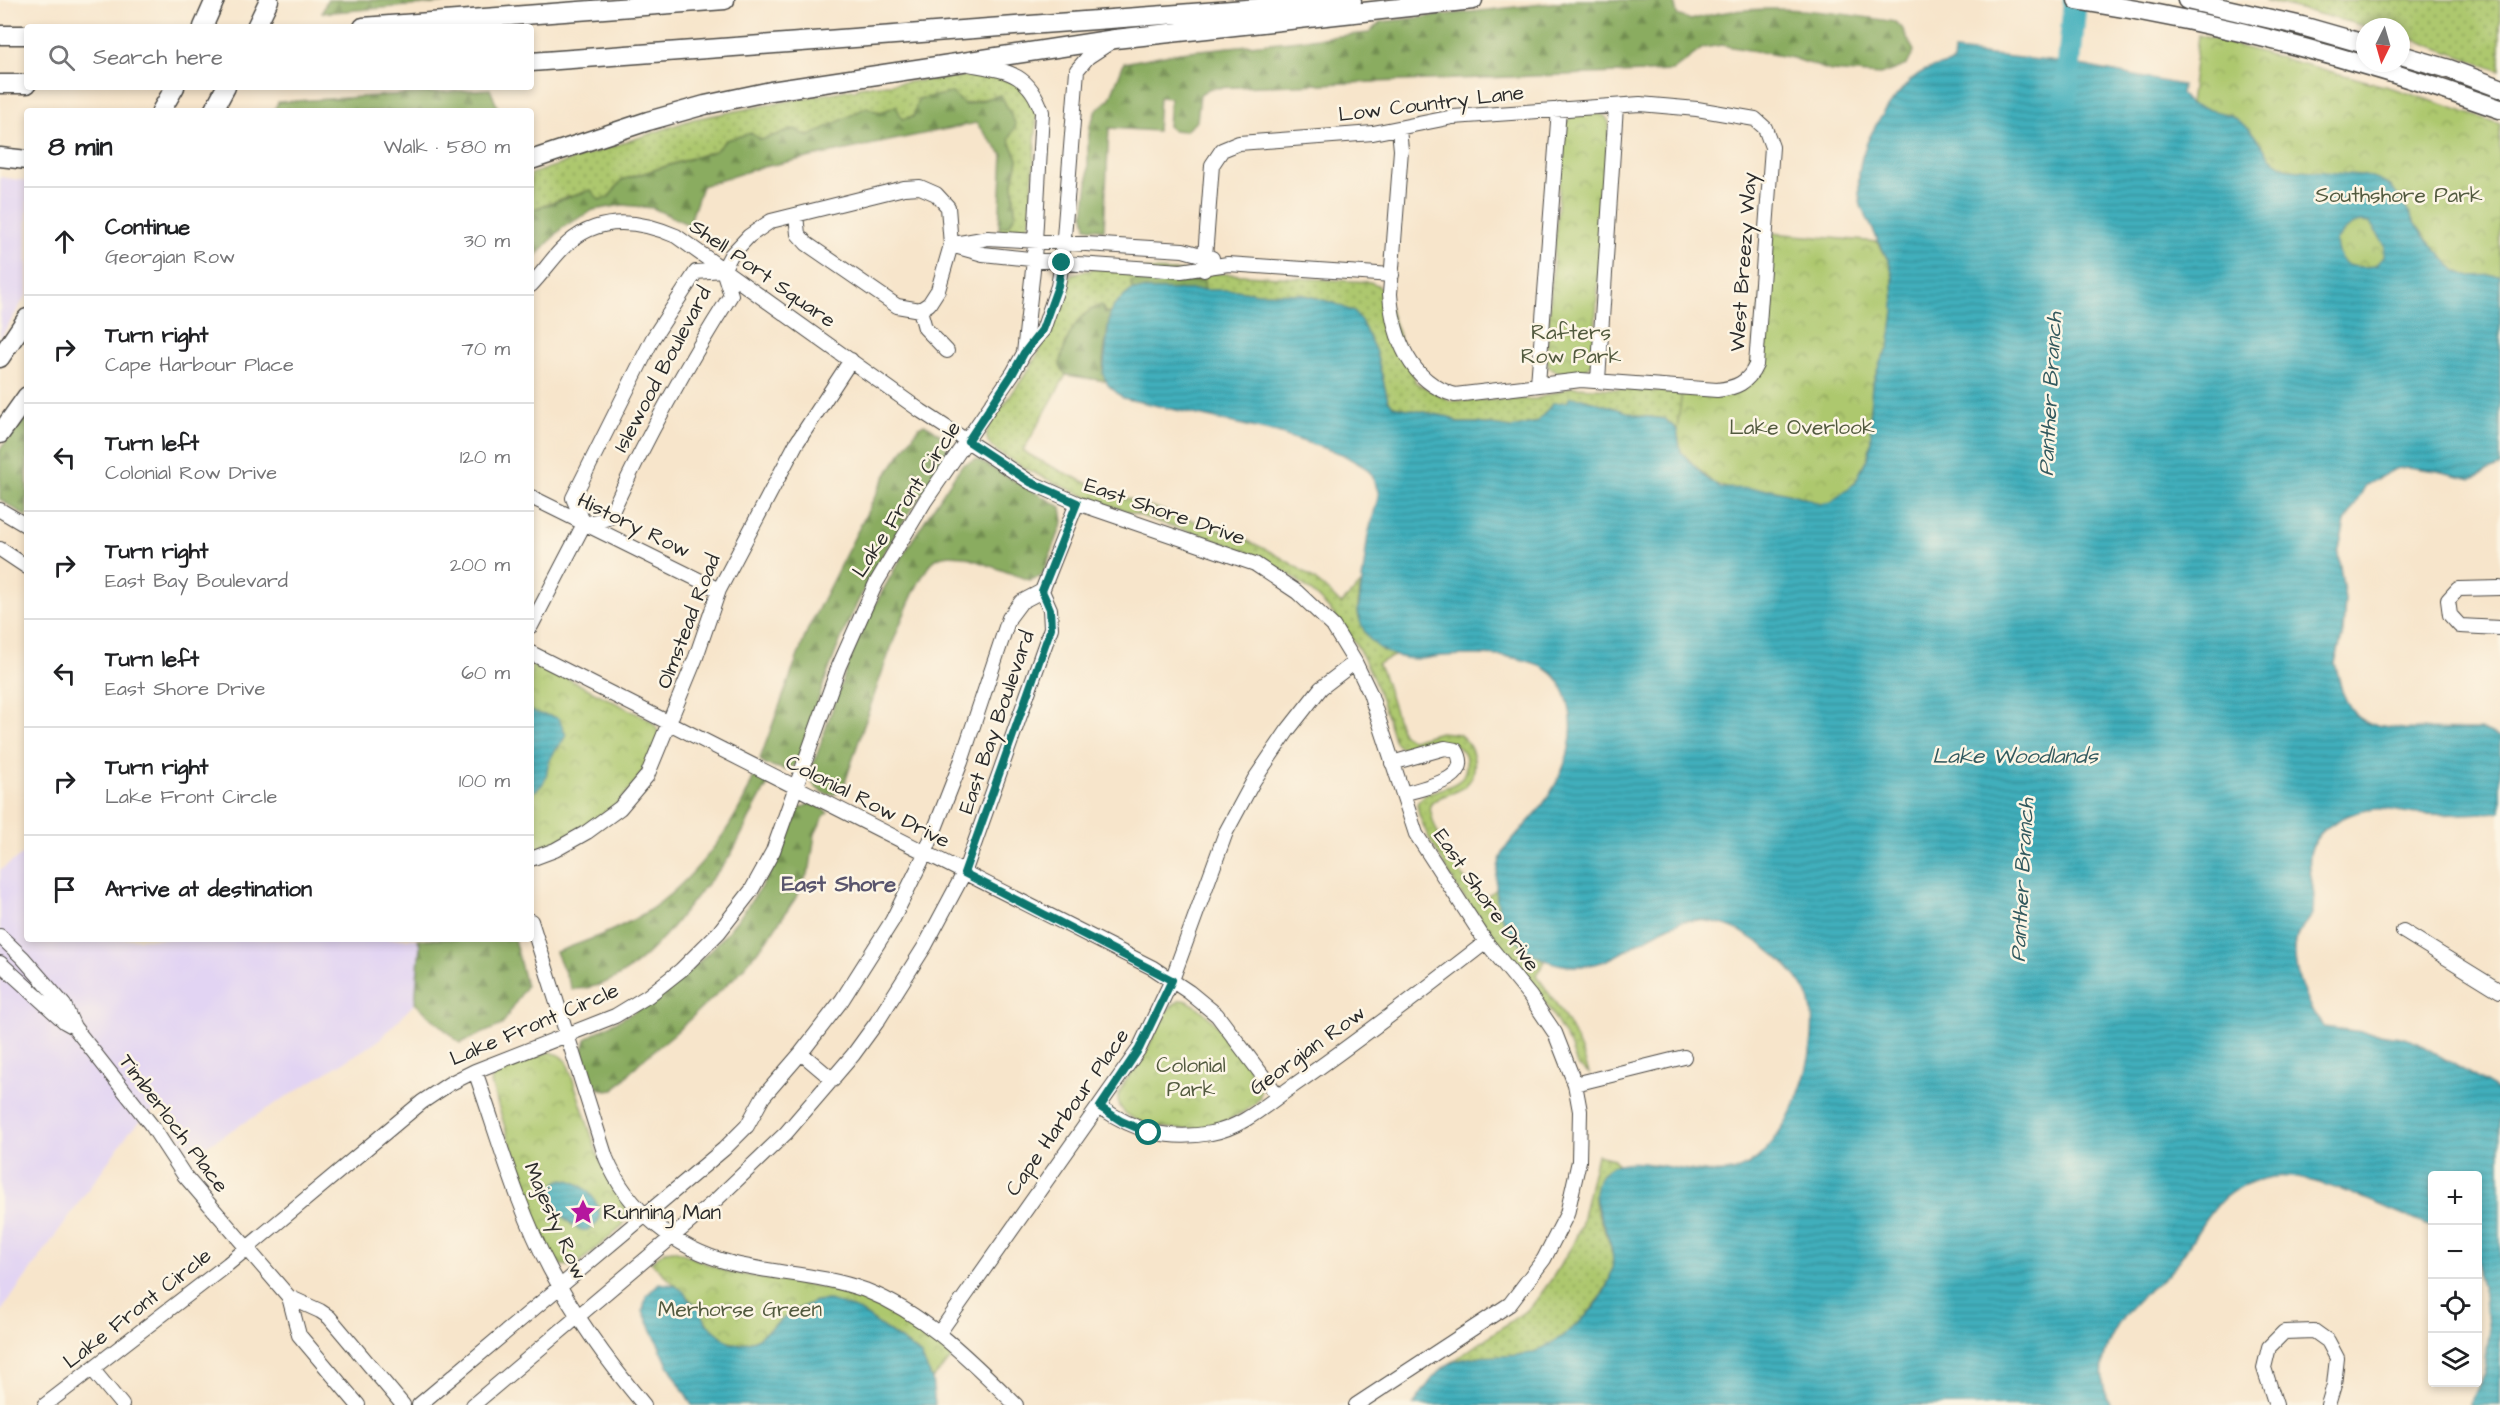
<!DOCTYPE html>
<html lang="en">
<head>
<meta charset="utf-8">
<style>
	:root { --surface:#fff; --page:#f6f6f6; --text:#202124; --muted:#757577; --line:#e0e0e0 }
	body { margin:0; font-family:"Architects Daughter",sans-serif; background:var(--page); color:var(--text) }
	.controls { position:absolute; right:18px; bottom:18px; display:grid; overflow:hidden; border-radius:6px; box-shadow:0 3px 9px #0003 }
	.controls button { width:54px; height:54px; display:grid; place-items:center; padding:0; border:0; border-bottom:2px solid var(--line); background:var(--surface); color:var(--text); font:30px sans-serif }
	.compass { position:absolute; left:2356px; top:18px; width:54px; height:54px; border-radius:50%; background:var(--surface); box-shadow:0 3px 9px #0003; rotate:185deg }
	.stop { position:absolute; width:18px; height:18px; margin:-14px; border:4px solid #0f766e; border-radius:50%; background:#fff }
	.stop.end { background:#0f766e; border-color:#fff; box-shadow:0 2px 6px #0008 }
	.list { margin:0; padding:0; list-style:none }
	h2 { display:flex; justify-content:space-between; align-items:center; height:78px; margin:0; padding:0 24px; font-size:26px }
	h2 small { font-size:20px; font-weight:400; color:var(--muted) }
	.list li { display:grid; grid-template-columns:39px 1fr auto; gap:18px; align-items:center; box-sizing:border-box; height:108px; padding:0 24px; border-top:2px solid var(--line) }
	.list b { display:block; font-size:22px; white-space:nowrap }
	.list p { margin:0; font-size:20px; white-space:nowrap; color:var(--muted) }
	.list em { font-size:20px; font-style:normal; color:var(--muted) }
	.icon { flex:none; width:33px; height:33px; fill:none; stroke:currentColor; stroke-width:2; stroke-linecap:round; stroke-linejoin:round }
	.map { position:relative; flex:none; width:2500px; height:1405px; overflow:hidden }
	.search { position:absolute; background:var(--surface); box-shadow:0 3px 9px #0003; left:24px; top:24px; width:510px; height:66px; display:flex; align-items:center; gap:15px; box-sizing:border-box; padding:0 21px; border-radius:6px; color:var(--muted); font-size:22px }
	.panel { position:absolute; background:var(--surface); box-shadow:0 3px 9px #0003; left:24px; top:108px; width:510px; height:834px; border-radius:6px }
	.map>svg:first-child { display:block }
	.built { fill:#e2d4f3 }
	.grass { fill:url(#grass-dots); stroke:#6c7a4c; stroke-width:1.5 }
	.forest { fill:url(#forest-firs); stroke:#5a6c46; stroke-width:1.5 }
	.park { fill:url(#park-crowns); stroke:#6c7a4c; stroke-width:1.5 }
	.water { fill:url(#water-rules); stroke:#366d74; stroke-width:1.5; fill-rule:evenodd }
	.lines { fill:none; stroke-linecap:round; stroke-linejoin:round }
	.river { stroke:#40afbc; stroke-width:24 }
	.minor-casing { stroke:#4a4743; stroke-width:16 }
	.major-casing { stroke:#4a4743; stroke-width:21 }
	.minor { stroke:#fff; stroke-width:14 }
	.major { stroke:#fff; stroke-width:18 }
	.route { stroke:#0f766e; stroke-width:8 }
	.labels { text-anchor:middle; stroke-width:5; stroke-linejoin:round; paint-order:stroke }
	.street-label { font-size:21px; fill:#2b2b2b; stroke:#fcf5e5 }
	.park-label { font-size:21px; fill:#525a3f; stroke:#fcf5e5 }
	.poi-label { font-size:21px; fill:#2b2b2b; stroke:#fcf5e5; text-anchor:start }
	.water-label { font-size:22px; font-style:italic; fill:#32595e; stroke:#fcf5e5 }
	.neighbourhood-label { font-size:22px; font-weight:bold; fill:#58546c; stroke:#fcf5e5 }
</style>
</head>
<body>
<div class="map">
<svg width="2500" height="1405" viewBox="0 0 2500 1405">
	<defs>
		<pattern id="grass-dots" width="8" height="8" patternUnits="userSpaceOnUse" patternTransform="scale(1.5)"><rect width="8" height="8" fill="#adc86e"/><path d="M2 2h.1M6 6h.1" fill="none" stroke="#8da35b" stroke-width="1.8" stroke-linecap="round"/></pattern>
		<pattern id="forest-firs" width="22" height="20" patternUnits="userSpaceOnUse" patternTransform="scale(1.5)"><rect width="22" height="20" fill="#8aac61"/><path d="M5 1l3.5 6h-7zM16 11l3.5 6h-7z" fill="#718c50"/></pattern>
		<pattern id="park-crowns" width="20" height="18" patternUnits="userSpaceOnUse" patternTransform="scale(1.5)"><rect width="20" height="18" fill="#adc86e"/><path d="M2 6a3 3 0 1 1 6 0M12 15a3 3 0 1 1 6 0" fill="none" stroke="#8da35b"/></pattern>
		<pattern id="water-rules" width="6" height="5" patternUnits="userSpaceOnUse" patternTransform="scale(1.5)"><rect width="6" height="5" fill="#40afbc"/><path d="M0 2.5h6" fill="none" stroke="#368f99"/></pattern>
	</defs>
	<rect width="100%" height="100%" fill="#fcf5e5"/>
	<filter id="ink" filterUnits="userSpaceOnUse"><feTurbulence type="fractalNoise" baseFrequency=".0167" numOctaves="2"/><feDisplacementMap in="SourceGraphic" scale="12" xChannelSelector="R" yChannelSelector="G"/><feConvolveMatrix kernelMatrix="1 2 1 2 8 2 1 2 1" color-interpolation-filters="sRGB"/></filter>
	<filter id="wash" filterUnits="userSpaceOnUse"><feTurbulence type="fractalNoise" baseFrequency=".008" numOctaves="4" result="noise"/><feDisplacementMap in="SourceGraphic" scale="24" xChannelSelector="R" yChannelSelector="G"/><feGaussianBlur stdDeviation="1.35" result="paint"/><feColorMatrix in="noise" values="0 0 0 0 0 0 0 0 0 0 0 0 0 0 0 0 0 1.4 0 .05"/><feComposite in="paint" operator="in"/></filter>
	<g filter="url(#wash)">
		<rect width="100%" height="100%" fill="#f7e5cb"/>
		<path class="built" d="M0,177L27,181V294L0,339Z
			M27,852V939H418L420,945L415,1003L378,1041L191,1155L161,1104L130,1131L0,1313V870Z"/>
		<path class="grass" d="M2265,0H2500V71L2401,35V27H2368Z
			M977,75C1010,74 1025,83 1037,115L1030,221C1023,236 1014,235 999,233V227L1009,226L1015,214L1013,182L1018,159L1009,139L1001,95L902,119L867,108L808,137L795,129L761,140L751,134L726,140L715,151L622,180L609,197L599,200L569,196L531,210V174L694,119L852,89L854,91L859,87Z
			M1102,267L1370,282L1378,285L1384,294L1416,383L1451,401L1536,399L1572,387L1682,392L1677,430L1665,419L1640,416L1582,398L1567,402L1542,416L1537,422L1512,428L1476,423H1459L1449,417L1393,406L1388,400L1376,352L1369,339L1334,303L1301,294L1258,293L1235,290L1205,291L1203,281L1131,282L1132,290L1116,303L1110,313L1103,311L1061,366L1066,375L1023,451C1060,473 1099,489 1140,503C1212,527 1287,546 1341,604L1361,584C1356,615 1355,619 1376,641C1383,647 1387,653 1396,655L1377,664L1382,671L1402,734L1412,740L1440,732L1459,734C1477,749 1482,777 1459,790C1448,796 1438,795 1430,805C1432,836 1463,876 1480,901L1497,889C1497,921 1519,946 1545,961L1536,975C1559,1006 1578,1036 1589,1073L1577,1065L1570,1045L1547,1005L1460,892L1428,836L1419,815L1417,804C1428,783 1462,794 1466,767C1468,756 1463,751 1455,744C1437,747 1407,759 1395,742C1375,677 1359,632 1306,587C1285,570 1260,556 1234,547C1162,521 1086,503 1018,464C1009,458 994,452 989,443C985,437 986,432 989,426L1030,368L1044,343L1068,278L1072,274Z
			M1597,1155L1614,1159L1617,1164L1605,1171C1602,1180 1595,1192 1595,1201C1597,1221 1611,1238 1613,1258C1615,1296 1562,1348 1526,1354C1500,1359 1474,1355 1449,1364L1531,1307L1551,1280L1572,1246L1581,1226Z"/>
		<path class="forest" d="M327,0H482L322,13Z
			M1578,0H1671L1674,1L1677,15L1691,20C1753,0 1830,11 1895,22L1902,28L1914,51L1907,65L1880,75L1831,71L1793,58L1721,45L1703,48L1672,71L1210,88L1200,94L1197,121L1185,131L1173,130L1168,126L1170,98L1159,97L1157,131L1109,128L1104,230L1086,227L1084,214L1088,182V142L1090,126L1096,111L1110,98L1124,63L1180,52L1369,33L1380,22Z
			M490,89L499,111H274L278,102Z
			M952,93L965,105L1001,95L1016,125L1009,139L1018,159L1013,182L1015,214L1009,226L999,227L1003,155L976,123L758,168L702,186L689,225L653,208L623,205L593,210L563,227L531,261V210L591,190L599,200L609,197L622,180L715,151L726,140L751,133L761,140L795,129L808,137L867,107L879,113L896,106L902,119L913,117L918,99Z
			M1140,279L1180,283L1204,281L1205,291L1132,290L1131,282Z
			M1102,305L1105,313H1110C1109,334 1098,363 1106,381L1066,375L1060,366C1064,342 1075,313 1102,305Z
			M27,416V517L0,499V449Z
			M924,424C940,432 952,442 945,461C908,513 873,565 848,623C828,667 814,712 799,758L794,766L786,770L764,764L760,759L807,631L886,475L919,427Z
			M976,459L1061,507L1063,522L1044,572L1040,577L1029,580L963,556C954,555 944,554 936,559C908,577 857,750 842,791C829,799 818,792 811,780L813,766C829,720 843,673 863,629C891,570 926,518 962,465Z
			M758,776L770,782C754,804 745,831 731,854C721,870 707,883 696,897C665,936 627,990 572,989L556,952C587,941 617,930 645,913C690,884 735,828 753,778Z
			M809,804H816L828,813L824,816L815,834L810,868L795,899L767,940L738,974L675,1033L639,1063L614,1090L606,1091L594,1086L582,1054L586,1039C604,1026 626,1018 645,1005C696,972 738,925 770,873C781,855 787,834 795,815L799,809Z
			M418,939H514L526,986L502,1025L460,1043L415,1003L420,945Z"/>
		<path class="park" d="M2198,35L2399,90L2500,124V348L2181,183Z
			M1597,113L1605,116L1609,122L1593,360C1587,376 1561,378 1549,367L1546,358L1564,125L1572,115Z
			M1771,233L1878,242L1890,264L1893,277L1894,312L1889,348L1881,360L1870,408L1871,443L1868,456L1855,483L1841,496L1831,503L1820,504L1799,496L1771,489H1729L1713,483L1681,452L1677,430L1682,392L1748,386Z
			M531,660L650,720C654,724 658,729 659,735C661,751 627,795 615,805C604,814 543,850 531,853Z
			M1181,1000C1206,1001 1246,1064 1260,1084C1263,1100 1255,1104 1243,1112C1228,1120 1214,1127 1196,1129C1176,1131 1118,1125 1118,1098C1118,1087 1140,1063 1146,1052C1155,1036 1163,1006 1181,1000Z
			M550,1052L559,1055L567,1062L599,1158L627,1209L623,1225L579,1263L570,1266L561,1265L550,1254L531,1209L491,1083L494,1072L500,1068Z
			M674,1250C692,1256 708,1266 726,1271C758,1279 792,1281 825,1288C872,1298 918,1325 953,1357L932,1379L918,1352L860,1311L824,1300L815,1301L794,1311L755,1340L741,1344L728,1342L709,1327L699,1308L651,1262L665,1251Z"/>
		<path class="water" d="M1954,51L2068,63L2182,85L2181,94L2190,105L2230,115L2238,120L2249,128L2271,158L2288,169L2361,175L2378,180L2391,186L2426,239L2456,271L2468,276L2500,275V466L2472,479L2437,471L2407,467L2395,469L2366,485L2345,522L2338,553L2345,599L2343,633L2335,663L2342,691L2347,702L2355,715L2369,724L2404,729L2481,730L2500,737V812C2473,814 2445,815 2418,814C2404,813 2390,808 2377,809C2354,810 2321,824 2312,847C2303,870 2322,896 2310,918C2306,925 2299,930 2297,937C2289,964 2306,1007 2324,1027L2401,1037L2418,1043L2500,1092V1405H2470L2484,1373L2489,1335L2485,1299L2478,1276V1176H2432V1228C2398,1212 2309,1171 2273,1177C2209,1187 2205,1230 2170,1272C2162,1282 2151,1288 2142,1296C2113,1324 2089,1366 2111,1405H1413C1424,1391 1433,1373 1449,1364C1473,1352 1501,1359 1526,1354C1551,1349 1587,1319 1600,1299C1610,1283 1616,1265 1611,1247C1605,1221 1580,1189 1609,1168C1635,1150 1700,1183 1739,1169C1789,1151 1824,1046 1809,999C1803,982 1789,968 1776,956C1750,934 1720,916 1684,921C1669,924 1655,934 1642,941C1630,947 1619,955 1607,960C1567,976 1528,960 1506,925C1493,904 1493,870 1505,849C1515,834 1530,822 1541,807C1567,771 1584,726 1560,683C1541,651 1475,654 1443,656C1435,656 1427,659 1420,659C1388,660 1363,643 1358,612L1368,535L1379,494L1372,475L1366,468L1342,454L1274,432L1123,398L1108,385L1103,374L1110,313L1116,303L1132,290H1235L1258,293L1301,294L1334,303L1354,312L1361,321L1376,352L1388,400L1393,406L1449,417L1459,423H1476L1512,428L1537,422L1553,403L1567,402L1570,397L1582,398L1640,416L1665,419L1677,430L1681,452L1705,477L1720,488L1771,489L1799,496L1820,504L1831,502L1855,483L1868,456L1871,443L1870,408L1872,385L1881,360L1889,348L1894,312L1893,277L1890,264L1861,206C1857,189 1858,167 1864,151C1871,128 1901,84 1922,72C1931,67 1943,66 1953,62ZM2361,222L2370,223L2385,245L2384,256L2375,266C2352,269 2338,267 2336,241C2344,231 2349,224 2361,222Z
			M531,710C538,716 550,714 559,719L566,735C562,744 556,748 552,756C543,771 552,779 535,791L531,792Z
			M563,1179C590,1181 615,1221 587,1230C571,1234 533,1187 563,1179Z
			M659,1283L674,1285L683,1291L689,1300L699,1308L707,1324L730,1343L741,1344L755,1340L794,1311L816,1301L829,1300L858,1310L920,1354L932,1379L935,1405H692L667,1363L643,1311L646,1296Z"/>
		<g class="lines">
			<path class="river" d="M2066,96L2075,0"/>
		</g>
	</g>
	<g filter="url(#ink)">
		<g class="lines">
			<g class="minor-casing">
				<path id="minor" d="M969,64C1006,71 1029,72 1042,112L1034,260L1024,353
					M954,244L988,238L1183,250L1212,258
					M951,245L983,254L1078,264L1181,271L1228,264L1392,275
					M723,270L731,255L749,236L771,221L904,188L920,187L936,194L948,207L951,245L938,290L929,304L920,310L897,306L807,244L798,234L796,215
					M1204,270L1212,165L1222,150L1239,143L1373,133L1453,117L1640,104L1697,109L1755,119L1765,128L1772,147L1756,365C1748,383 1736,388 1717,390L1581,380L1455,395C1410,382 1393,337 1390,294L1401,150L1399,129
					M531,285C542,274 551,260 562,249C594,215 637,219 676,236L921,411L1030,482L1077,503L1255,564L1297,592L1333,626L1355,662L1370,693L1416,834L1486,942L1530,996L1555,1033L1575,1084L1580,1111L1579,1161L1567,1214L1544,1259L1510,1304L1356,1405
					M920,310L925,328L947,351
					M1598,380L1616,106
					M1538,384L1559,109
					M531,497L719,590
					M0,510L27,526
					M584,524L573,498L653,338L696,272L723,270
					M0,549L27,567
					M2500,588L2458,589L2448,600L2450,615L2460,626L2500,628
					M531,626L584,524L609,518C645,440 685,367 731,295L723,270
					M531,653L1153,968L1189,992L1217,1015L1278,1096
					M1392,763L1445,748L1456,750C1475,780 1424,787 1404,794
					M531,859L555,850L587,832L620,808L647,776L696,657L719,590L796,444L851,360
					M531,921L606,1158C628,1211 676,1249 731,1263C775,1274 821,1274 865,1290C926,1314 970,1360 1016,1405
					M2403,931L2500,991
					M0,936L23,958L64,1005L74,1027L152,1126L184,1175L289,1297L320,1311L329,1317L403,1405
					M0,963L65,1022L74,1027
					M801,1053L833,1080
					M475,1071C498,1136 517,1207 550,1269C576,1318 608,1362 644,1405
					M1575,1084L1684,1057
					M1100,1107C1135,1131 1168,1141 1211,1133C1242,1128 1268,1103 1293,1086C1359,1040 1423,991 1486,942
					M289,1297L299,1335L358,1405
					M939,1333L1139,1049L1172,980L1226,832L1254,780L1288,730L1321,688L1355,662
					M93,1370L122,1405
					M45,1405L228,1264L422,1102L449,1084L475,1071L615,1016L648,996L681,970L719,932L751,891L773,851L839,666L876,583L925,501L1013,373L1024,353L1043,330L1058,286L1062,263L1077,70L1088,57L1111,42
					M419,1405L724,1149L747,1126L763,1097L801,1053L842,1000L892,921L925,854L961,762L1009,618L1021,602L1042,591L1077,503
					M473,1405L717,1199L786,1133L853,1055L877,1022L925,946L964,873L1051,628L1050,609L1042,591
					M2276,1405L2264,1368L2269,1347L2284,1332L2314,1331L2328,1341L2337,1358L2334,1385L2328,1405"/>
			</g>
			<g class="major-casing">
				<path id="major" d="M2077,0C2220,22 2363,60 2500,109
					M2187,0L2302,26L2365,44
					M203,27L215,0
					M256,27L269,0
					M363,27L725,0
					M0,35H27
					M2401,55L2449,69L2500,88
					M531,62L1352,1
					M0,84H27
					M161,111L175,87
					M213,111L226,87
					M0,157L27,160
					M531,160L648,121L705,105L771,91L1115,39L1473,0
					M0,358L27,318
					M0,434L27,396"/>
			</g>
			<use href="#minor" class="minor"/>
			<use href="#major" class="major"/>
		</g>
	</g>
	<g class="lines" filter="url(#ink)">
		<path class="route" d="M1062,263L1058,286L1042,330L1024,353L1013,373L968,441L1030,482L1077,503L1042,591L1050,609L1051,628L964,873L1172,980L1139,1049L1100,1107L1121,1121L1149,1133"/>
	</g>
	<defs>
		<g id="sight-bare" transform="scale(2.07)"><path d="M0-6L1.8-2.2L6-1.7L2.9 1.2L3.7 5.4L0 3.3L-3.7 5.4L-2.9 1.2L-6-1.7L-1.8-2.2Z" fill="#b5179e" stroke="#fcf5e5" stroke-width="2.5" paint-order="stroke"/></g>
	</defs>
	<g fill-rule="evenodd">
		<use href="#sight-bare" x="583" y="1212"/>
	</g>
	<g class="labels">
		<g class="street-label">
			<text transform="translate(1431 103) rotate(-7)" y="7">Low Country Lane</text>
			<text transform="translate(1743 262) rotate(-86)" y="7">West Breezy Way</text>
			<text transform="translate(763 273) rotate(35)" y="7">Shell Port Square</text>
			<text transform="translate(662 369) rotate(-62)" y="7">Islewood Boulevard</text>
			<text transform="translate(906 499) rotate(-57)" y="7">Lake Front Circle</text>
			<text transform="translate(1165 511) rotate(19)" y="7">East Shore Drive</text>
			<text transform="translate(634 525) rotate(26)" y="7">History Row</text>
			<text transform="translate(688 621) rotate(-69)" y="7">Olmstead Road</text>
			<text transform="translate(996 722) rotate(-71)" y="7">East Bay Boulevard</text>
			<text transform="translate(868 801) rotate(27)" y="7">Colonial Row Drive</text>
			<text transform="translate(1487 900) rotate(55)" y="7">East Shore Drive</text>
			<text transform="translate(534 1024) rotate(-23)" y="7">Lake Front Circle</text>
			<text transform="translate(1307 1050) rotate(-36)" y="7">Georgian Row</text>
			<text transform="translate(1067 1112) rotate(-55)" y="7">Cape Harbour Place</text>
			<text transform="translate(174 1123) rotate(53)" y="7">Timberloch Place</text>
			<text transform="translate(556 1221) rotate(66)" y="7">Majesty Row</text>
			<text transform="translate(137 1308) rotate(-38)" y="7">Lake Front Circle</text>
		</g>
		<g class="park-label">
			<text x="2399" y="202">Southshore Park</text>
			<text x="1571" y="339">Rafters<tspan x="1571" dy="24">Row Park</tspan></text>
			<text x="1802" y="434">Lake Overlook</text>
			<text x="1191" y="1072">Colonial<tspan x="1191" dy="24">Park</tspan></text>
			<text x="740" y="1316">Merhorse Green</text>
		</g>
		<g class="poi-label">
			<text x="603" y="1219">Running Man</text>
		</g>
		<g class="water-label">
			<text transform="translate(2049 394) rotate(-87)" y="8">Panther Branch</text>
			<text x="2015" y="763">Lake Woodlands</text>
			<text transform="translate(2021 880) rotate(-87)" y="8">Panther Branch</text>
		</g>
		<g class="neighbourhood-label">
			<text x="839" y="891">East Shore</text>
		</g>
	</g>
</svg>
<div class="controls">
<button>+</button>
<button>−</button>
<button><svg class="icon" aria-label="locate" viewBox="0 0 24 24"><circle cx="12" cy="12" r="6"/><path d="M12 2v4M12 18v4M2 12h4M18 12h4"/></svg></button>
<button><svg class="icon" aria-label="layers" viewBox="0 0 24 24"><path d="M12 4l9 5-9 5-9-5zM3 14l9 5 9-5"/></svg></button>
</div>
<svg class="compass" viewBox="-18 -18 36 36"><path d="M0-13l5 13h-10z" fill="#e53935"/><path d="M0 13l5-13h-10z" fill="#757577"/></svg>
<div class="stop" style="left:1149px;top:1133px"></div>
<div class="stop end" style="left:1062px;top:263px"></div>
<div class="search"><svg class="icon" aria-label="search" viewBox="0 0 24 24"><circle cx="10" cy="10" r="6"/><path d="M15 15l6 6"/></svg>Search here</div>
<section class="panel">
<h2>8 min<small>Walk · 580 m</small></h2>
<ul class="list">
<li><svg class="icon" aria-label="ahead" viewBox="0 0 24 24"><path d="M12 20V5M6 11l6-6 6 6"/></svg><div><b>Continue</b><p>Georgian Row</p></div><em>30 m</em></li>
<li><svg class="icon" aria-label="right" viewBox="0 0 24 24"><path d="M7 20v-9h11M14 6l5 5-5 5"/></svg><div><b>Turn right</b><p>Cape Harbour Place</p></div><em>70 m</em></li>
<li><svg class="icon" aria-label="left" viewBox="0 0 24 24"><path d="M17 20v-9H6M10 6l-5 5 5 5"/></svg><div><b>Turn left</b><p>Colonial Row Drive</p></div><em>120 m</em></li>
<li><svg class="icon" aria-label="right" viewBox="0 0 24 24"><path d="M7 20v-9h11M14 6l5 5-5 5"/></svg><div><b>Turn right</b><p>East Bay Boulevard</p></div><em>200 m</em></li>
<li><svg class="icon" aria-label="left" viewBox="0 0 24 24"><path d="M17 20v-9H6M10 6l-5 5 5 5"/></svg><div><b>Turn left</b><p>East Shore Drive</p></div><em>60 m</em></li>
<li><svg class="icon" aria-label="right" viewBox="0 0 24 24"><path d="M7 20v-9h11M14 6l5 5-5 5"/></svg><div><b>Turn right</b><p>Lake Front Circle</p></div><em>100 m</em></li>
<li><svg class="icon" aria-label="arrive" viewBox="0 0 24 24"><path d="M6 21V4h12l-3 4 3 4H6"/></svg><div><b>Arrive at destination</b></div></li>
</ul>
</section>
</div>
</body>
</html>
